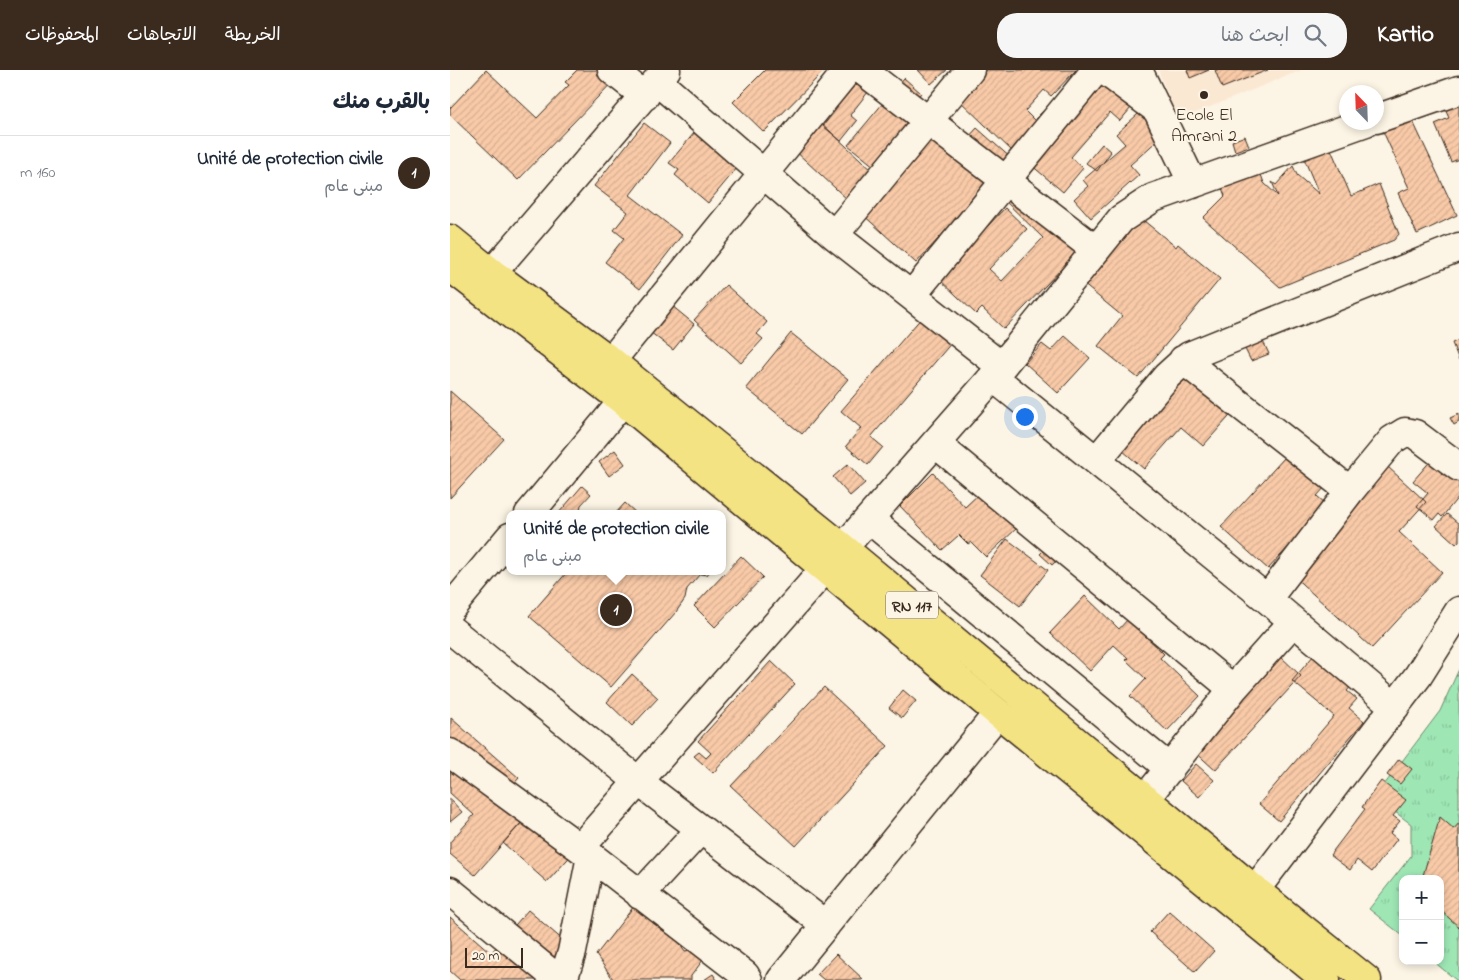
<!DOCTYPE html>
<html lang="ar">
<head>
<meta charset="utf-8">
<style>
	:root { --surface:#fff; --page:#f6f6f7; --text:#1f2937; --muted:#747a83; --line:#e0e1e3; --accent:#3b2a1e }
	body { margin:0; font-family:"Indie Flower","Playpen Sans Arabic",sans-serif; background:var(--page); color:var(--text); direction:rtl }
	.controls { position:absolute; right:15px; bottom:15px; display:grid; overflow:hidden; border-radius:10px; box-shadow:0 2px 8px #0003 }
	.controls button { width:45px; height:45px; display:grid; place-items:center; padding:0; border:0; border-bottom:1px solid var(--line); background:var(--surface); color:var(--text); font:25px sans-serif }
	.compass { position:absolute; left:889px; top:15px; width:45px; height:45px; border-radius:50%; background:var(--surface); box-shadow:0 2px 8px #0003; rotate:337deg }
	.scale { position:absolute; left:15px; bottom:12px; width:58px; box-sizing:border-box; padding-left:5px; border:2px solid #3b2a1e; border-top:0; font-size:14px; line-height:18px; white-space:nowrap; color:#3b2a1e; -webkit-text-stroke:4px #fcf5e5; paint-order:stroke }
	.you { position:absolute; left:574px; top:346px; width:18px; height:18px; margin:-12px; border:4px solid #fff; border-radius:50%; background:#1a73e8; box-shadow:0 0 0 8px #1a73e833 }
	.badge { display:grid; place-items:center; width:32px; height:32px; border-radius:50%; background:var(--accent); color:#fff; font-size:16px; font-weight:700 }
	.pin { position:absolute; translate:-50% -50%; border:2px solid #fff; box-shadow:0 1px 5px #0006 }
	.popup { position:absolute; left:56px; top:440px; width:220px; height:65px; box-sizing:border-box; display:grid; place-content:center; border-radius:10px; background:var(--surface); filter:drop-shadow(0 1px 4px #0005); font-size:16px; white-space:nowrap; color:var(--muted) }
	.popup b { font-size:19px; color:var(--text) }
	.popup::after { content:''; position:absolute; left:50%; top:100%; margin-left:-10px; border:10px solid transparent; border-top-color:var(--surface) }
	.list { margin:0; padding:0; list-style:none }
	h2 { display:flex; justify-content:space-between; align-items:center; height:65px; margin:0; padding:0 20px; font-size:21px }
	h2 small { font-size:16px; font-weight:400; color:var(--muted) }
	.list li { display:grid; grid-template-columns:32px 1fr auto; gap:15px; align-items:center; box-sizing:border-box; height:75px; padding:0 20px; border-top:1px solid var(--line) }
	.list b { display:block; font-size:19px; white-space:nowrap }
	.list p { margin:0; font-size:16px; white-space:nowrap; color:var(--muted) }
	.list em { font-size:16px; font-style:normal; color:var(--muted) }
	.icon { flex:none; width:28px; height:28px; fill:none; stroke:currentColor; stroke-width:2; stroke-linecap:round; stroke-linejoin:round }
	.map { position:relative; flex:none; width:1009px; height:910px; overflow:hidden; direction:ltr }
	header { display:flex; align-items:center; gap:30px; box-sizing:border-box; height:70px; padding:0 25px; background:var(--accent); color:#fff }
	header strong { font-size:24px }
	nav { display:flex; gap:28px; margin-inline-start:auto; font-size:18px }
	.search { width:350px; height:45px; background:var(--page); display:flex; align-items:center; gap:12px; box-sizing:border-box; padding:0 18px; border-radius:20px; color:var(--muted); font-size:19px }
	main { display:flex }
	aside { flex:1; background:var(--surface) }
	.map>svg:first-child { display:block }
	.built { fill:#fbe8d3 }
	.park { fill:url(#park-tufts); stroke:#6c886a }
	.building { fill:url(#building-hatch); stroke:#3b2a1e }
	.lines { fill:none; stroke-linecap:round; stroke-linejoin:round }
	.minor-casing { stroke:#3b2a1e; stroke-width:31 }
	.major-casing { stroke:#3b2a1e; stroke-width:31 }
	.minor { stroke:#fcf5e5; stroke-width:28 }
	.major { stroke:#f4e382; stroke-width:28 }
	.poi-dot { fill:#3b2a1e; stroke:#fcf5e5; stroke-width:2 }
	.labels { text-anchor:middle; stroke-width:4; stroke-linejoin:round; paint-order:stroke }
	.shield { fill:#fcf5e5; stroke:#75675a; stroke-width:1 }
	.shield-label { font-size:16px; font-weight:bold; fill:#3b2a1e }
	.poi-label { font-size:18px; fill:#3b2a1e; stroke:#fcf5e5 }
</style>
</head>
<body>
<header>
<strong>Kartio</strong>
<div class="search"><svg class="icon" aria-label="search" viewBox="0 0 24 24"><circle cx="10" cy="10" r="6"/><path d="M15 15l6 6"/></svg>ابحث هنا</div>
<nav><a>الخريطة</a><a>الاتجاهات</a><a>المحفوظات</a></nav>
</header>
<main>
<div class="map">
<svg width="1009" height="910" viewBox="0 0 1009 910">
	<defs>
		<pattern id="park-tufts" width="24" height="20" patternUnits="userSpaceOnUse" patternTransform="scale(1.25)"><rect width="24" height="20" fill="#9ee7b5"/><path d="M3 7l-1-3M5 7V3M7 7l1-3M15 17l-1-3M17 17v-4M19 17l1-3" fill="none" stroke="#89c69b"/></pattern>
		<pattern id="building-hatch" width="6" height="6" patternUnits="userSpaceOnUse" patternTransform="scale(1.25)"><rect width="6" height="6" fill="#f9caa8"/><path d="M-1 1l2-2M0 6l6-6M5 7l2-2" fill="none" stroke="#d6ae90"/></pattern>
	</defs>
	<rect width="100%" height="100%" fill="#fcf5e5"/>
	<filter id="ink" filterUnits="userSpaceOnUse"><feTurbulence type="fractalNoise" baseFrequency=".02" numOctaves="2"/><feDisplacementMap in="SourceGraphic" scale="10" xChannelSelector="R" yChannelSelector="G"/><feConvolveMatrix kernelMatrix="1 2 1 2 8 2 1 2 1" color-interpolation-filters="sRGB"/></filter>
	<g filter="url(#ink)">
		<path class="built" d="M708,0H852L728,50Z"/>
		<path class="park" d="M1009,599V910H1006L983,891H990V809H953V866L919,839L961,786V754L925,727L990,641Z"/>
		<path class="building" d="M36,0L87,48L119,15L115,12L127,0H174L68,110L0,45V38Z
			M315,0H375L314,62L283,32Z
			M418,0L433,3L400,45L407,51L391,71L373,56L388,37L382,33L399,11L406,16Z
			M468,0H497L481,14Z
			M535,0H626L601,26L594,20L575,41L584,50L602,32L563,82L507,28Z
			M659,0L696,20L670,51L660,42L621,87L633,98L613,122L580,94Z
			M737,0H759L740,8Z
			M765,0H818L772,18Z
			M454,8L471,23L456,41L465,49L425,97L398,75Z
			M1009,22V89L1001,92L985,54L999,48L991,30Z
			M698,35L720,59L680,95L689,105L641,148L624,129L638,116L633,110L675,74L666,64Z
			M959,43L1007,145L967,164L948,123L959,118L931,57Z
			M498,46L515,61L502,75L507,80L527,58L562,89L466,193L410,142Z
			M255,50L297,86L258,133L225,105L229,100L219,93Z
			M368,50L425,103L399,131L342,78Z
			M194,53L220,73L180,125L232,165L190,219L155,192L174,168L164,160L178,142L144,116Z
			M795,66L799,76L785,81L782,71Z
			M877,70L901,126L929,114L949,164L944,170L830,217L753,148L775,126L772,118L810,102L814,113L828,126L822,112L826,115L843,96L847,105L869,124L853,86Z
			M652,74L661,82L647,101L636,93Z
			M571,102L606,135L638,171L554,259L532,238L526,244L488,208L555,138L577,159L539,199L552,211L593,168L549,125Z
			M688,146L726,177L728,174L770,209L688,308L648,276L672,246L632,213Z
			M276,215L317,252L307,264L313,269L291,293L244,250Z
			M221,235L244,254L223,280L200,262Z
			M473,246L503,271L421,367L433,377L418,395L396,376L411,358L391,341Z
			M341,263L398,309L352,364L296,318Z
			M615,266L640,288L608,323L575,293L592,274L601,281Z
			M812,269L819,284L801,291L794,277Z
			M1009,270V290L1002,273Z
			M742,287L795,329L753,376L731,357L694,399L665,374Z
			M0,321L54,369L0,428Z
			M1009,344V352L1004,355L1000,348Z
			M846,375L883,408L867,426L877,435L818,499L771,457Z
			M165,380L175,394L159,406L149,392Z
			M1009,386V426L992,447L989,444L984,450L967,436L978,423L963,411L983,388Z
			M398,394L415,413L400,426L383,407Z
			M938,397L976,432L949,462L992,502L922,578L840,503Z
			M483,403L515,437L531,422L566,459L536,487L521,472L518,474L509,465L492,480L450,436Z
			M132,416L141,424L131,435L129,444H108Z
			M175,433L187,444H165Z
			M997,444L1009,454V471L1006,474L986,456Z
			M557,469L598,500L570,536L530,505Z
			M605,469L617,481L602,495L590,484Z
			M291,486L313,507L265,557L244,536Z
			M118,501H260L257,505L250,504L237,519L235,529L226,542L161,617L79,546Z
			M635,526L669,559L678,549L714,584L710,588L750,626L717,661L680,626L696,609L676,590L678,588L664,575L640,601L600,563Z
			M828,584L851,606L765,700L742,679Z
			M864,585L911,604L897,621L907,629L899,638L914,651L829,751L809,734L884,646L842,611Z
			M321,591L345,614L263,703L244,686L249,682L256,688L261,683L248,671Z
			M182,604L208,628L182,656L157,632Z
			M374,617L438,676L346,776L281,716Z
			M453,620L466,631L452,648L439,638Z
			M1,648L69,708L58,720L74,750L25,805L0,784V772L24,745L0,723Z
			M949,689L962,699L950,714L937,705Z
			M746,694L764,710L749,727L731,711Z
			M931,711L956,730L943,746L950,751L940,763L947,769L922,802L907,790L900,800L880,785L915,739L912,737Z
			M0,729L12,742L0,752Z
			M82,741L126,780L97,812L53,773Z
			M990,747L1004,759L1009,753V857L990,840V809H972Z
			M188,831L227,869L235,881L246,879L253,890L241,906V910H158L163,909L146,885Z
			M78,840L122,878L94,910H10L0,901V847L41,883Z
			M719,841L764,881L745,902L700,862Z
			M386,884L413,909L412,910H374L367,904Z
			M263,904L267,910H254Z"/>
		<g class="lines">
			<g class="minor-casing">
				<path id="minor" d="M162,0L195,26
					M412,0L646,180
					M654,0L705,38
					M688,0L743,114
					M207,11L384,165L551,296
					M926,49L1009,20
					M384,165L520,0
					M42,203L216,0
					M462,225L646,0
					M733,290L900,421L817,529
					M161,291L398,0
					M543,307L817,529L945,637
					M485,373L783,619
					M647,390L717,306L739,286L1009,177
					M900,421L942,370L955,362L965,364L1009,397
					M79,444L173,331
					M419,449L720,699
					M0,539L60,467
					M0,559L188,711L376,855
					M0,683L141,786L295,905L298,910
					M695,729L783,619L843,552
					M130,778L543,307L671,149L703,128L916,52
					M805,820L968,606L1009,541
					M0,821L109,910
					M190,825L251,759
					M113,910L122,882L141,786
					M331,910L548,643"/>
			</g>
			<g class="major-casing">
				<path id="major" d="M0,169L42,203L161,291L392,477L805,820L917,910
					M0,197L173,331L548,643L876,910"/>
			</g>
			<use href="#minor" class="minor"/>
			<use href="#major" class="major"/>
		</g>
	</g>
	<circle class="poi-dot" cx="754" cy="25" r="5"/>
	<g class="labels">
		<rect class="shield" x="436" y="521.5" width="52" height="27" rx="4"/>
		<g class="shield-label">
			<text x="462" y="541">RN 117</text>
		</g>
		<g class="poi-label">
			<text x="754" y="50">Ecole El<tspan x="754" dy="21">Amrani 2</tspan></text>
		</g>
	</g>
</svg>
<div class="controls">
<button>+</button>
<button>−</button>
</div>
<svg class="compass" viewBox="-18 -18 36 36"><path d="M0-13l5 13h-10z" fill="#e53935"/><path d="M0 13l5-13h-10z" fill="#747a83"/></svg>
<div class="scale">20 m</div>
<div class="you"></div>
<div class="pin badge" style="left:166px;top:540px">1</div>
<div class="popup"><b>Unité de protection civile</b>مبنى عام</div>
</div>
<aside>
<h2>بالقرب منك<small></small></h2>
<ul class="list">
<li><span class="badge">1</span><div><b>Unité de protection civile</b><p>مبنى عام</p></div><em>160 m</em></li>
</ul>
</aside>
</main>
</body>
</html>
